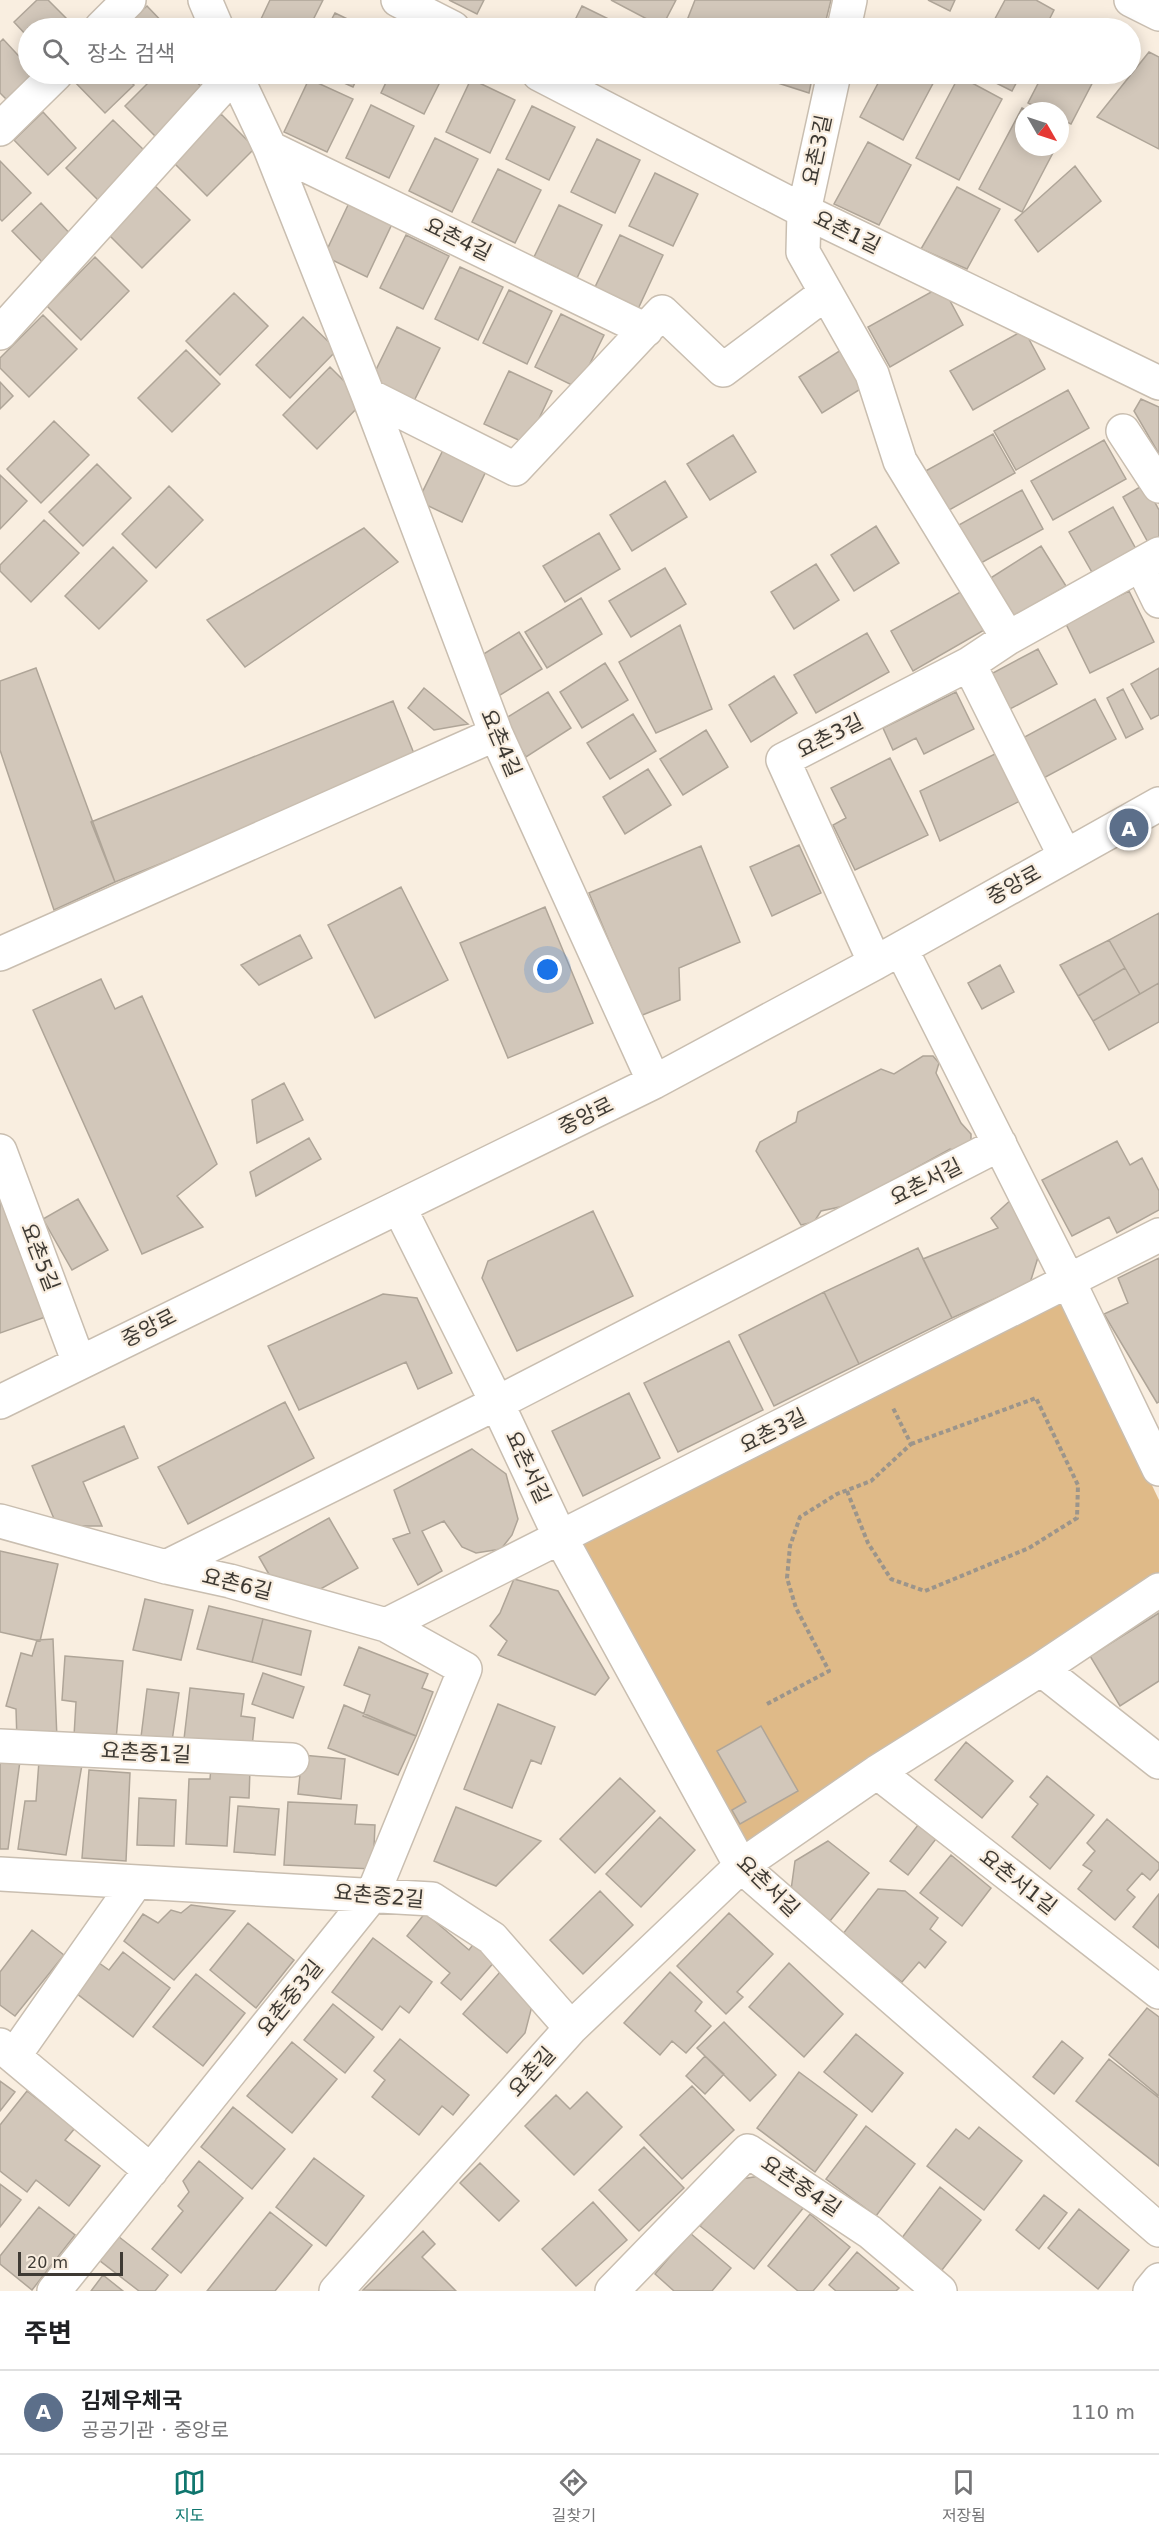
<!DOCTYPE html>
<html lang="ko">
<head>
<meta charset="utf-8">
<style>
	:root { --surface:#fff; --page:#f6f6f6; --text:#202124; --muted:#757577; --line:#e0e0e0; --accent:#0f766e }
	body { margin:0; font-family:"DejaVu Sans","Noto Sans KR",sans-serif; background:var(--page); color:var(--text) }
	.compass { position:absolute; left:1015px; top:102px; width:54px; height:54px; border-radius:50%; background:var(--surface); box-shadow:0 3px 15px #0003; rotate:129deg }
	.scale { position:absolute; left:18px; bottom:15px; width:105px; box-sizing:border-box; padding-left:6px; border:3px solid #3e3a34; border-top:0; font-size:16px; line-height:21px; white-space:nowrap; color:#3e3a34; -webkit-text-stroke:4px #f9eee0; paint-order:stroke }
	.you { position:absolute; left:548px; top:970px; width:21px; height:21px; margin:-15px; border:4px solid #fff; border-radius:50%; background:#1a73e8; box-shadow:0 0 0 9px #1a73e833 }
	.badge { display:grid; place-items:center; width:39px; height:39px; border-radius:50%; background:var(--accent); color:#fff; font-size:20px; font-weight:700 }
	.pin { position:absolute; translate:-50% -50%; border:3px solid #fff; box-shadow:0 2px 6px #0006 }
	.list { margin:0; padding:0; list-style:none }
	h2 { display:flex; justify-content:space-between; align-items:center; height:78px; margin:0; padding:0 24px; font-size:26px }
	h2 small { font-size:20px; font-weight:400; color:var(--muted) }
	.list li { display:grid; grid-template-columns:39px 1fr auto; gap:18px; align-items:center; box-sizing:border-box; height:84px; padding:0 24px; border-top:2px solid var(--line) }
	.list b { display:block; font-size:22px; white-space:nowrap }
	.list p { margin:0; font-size:20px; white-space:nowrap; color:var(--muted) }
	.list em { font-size:20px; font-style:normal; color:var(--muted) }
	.icon { flex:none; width:33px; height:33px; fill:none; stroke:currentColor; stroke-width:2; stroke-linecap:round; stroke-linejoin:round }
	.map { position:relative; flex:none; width:1159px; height:2291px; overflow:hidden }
	.search { position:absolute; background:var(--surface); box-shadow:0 3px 15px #0003; left:18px; right:18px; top:18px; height:66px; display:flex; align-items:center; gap:15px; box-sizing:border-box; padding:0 21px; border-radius:33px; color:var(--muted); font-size:22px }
	.sheet { height:162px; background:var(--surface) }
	nav { display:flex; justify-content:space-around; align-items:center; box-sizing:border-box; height:84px; border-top:2px solid var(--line); background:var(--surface); font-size:16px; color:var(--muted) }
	nav a { display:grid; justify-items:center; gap:3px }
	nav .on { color:var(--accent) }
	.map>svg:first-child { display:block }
	.green { fill:#dfba88 }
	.building { fill:#d2c7ba; stroke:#afa598; stroke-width:1.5 }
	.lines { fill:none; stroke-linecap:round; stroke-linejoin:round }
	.minor-casing { stroke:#c9beb0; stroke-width:36 }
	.major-casing { stroke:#c9beb0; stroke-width:36 }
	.path { stroke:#9c958b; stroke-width:4; stroke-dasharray:4.5 3; stroke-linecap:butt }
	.minor { stroke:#fff; stroke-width:33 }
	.major { stroke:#fff; stroke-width:33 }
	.labels { text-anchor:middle; stroke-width:4.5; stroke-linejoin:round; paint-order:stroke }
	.street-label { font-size:21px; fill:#3e3a34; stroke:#f9eee0 }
</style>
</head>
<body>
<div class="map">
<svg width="1159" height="2291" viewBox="0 0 1159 2291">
	<rect width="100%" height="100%" fill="#f9eee0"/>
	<path class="green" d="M1062,1296L1159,1500V1577L744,1845L577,1539Z"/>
	<path class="building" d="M37,0H48L76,28H28V37L14,22Z
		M270,0H323L309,28H282L261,19Z
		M449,0H484L477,14Z
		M611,0H676L662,27Z
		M695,0H831L824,28H684Z
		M928,0H955L950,11Z
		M1005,0H1036L1054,10L1045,28H990Z
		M147,6L168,28H122Z
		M582,6L623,26L622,28H571Z
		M335,13L366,28H327Z
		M3,39L28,66V74H36L8,101L0,93V42Z
		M1149,52L1159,57V149L1097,117Z
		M76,74H122L134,85L105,113L71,78Z
		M157,74H188L206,91L159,140L125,106Z
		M324,74H359L353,87Z
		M390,74H444L424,114L381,93Z
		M750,74H813L809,93Z
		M883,74H938L903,140L860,117Z
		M978,74H1021L1012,91Z
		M1043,74H1097L1071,124L1060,119V111H1044L1028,103Z
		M959,76L1002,99L959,180L916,158Z
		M309,79L353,99L327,152L284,132Z
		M471,79L515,100L490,153L446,132Z
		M371,105L414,126L389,178L346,158Z
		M532,106L575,127L549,180L506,159Z
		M1022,108L1028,111H1024V147H1056L1022,212L979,189Z
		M43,112L76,148L48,175L14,140Z
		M221,114L255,148L207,196L173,162Z
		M113,120L148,154L100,202L66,168Z
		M435,138L478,159L452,212L409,191Z
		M597,139L640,160L615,213L571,192Z
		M868,142L911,165L879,225L834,204Z
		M0,161L31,193L2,221L0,219Z
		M1075,166L1101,201L1038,252L1015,220Z
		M498,169L541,190L515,243L472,222Z
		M655,173L698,194L673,246L629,226Z
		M155,186L190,220L142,268L108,234Z
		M957,187L1000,209L967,269L921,249Z
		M41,203L75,239L46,266L12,231Z
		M349,203L392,224L367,277L324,256Z
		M559,205L602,225L577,278L534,257Z
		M406,235L449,256L423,309L380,288Z
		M620,235L663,255L638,309L595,287Z
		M95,257L129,291L81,340L47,306Z
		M460,267L503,287L478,340L435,319Z
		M942,286L963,325L890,367L868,327Z
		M509,290L552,311L527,364L483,343Z
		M234,293L268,326L220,375L186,341Z
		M561,314L604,335L578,388L535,367Z
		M43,315L77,349L29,397L0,368V358Z
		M303,317L337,350L290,398L256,365Z
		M397,327L440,348L414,401L371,380Z
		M1024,330L1045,369L973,410L950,371Z
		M844,348L867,385L822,413L799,377Z
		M186,350L220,384L172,432L138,398Z
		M330,367L364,401L317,449L283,415Z
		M509,371L552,391L527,444L484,424Z
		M0,382L13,396L0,409Z
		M1068,390L1089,428L1016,470L994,431Z
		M1141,399L1159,407V454L1134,411Z
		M54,421L89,455L41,503L7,469Z
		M993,434L1015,473L942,514L920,474Z
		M733,435L756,472L710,500L687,464Z
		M1104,440L1126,479L1053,520L1031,481Z
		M444,448L487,469L462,522L418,501Z
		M97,464L131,498L83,546L49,512Z
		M0,475L27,501L0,529Z
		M665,481L687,517L632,551L610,515Z
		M1145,484L1159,510V541L1150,546L1123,497Z
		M169,486L203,520L156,568L122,534Z
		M1022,490L1043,529L970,569L948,531Z
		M1113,507L1136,549L1093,574L1069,532Z
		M44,520L79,553L31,602L0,571V565Z
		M876,526L899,563L854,591L831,555Z
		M364,528L398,562L245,667L207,620Z
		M599,533L620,569L565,602L543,566Z
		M1041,546L1066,586L1013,618L989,579Z
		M113,547L147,581L99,629L65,596Z
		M816,564L839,600L794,629L771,592Z
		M665,568L686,604L631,637L609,601Z
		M964,590L986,629L913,671L891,631Z
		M1129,591L1154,642L1090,673L1065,622Z
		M581,598L602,634L547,668L525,632Z
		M680,625L712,709L656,733L619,662Z
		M519,632L542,669L497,697L474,660Z
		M867,633L889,672L816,713L794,675Z
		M1038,649L1057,684L1010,709L991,674Z
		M605,663L628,700L582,728L560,692Z
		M36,668L115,882L54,910L0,750V681Z
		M1159,668V715L1151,719L1131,684Z
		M774,676L797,713L751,742L729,705Z
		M424,688L468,724L434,730L408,708Z
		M1123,689L1143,729L1126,738L1107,698Z
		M548,692L571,728L526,757L503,720Z
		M956,692L974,729L924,754L916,738L893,750L883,728Z
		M1095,699L1116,739L1040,780L1019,740Z
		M393,701L417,761L115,882L91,822Z
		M633,714L656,751L610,779L587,743Z
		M706,730L728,767L683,795L660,759Z
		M997,753L1022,800L940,841L920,791Z
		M890,758L928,835L855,870L833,825L846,818L831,788Z
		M648,769L671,805L625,834L603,797Z
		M799,845L821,893L772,916L750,867Z
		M701,846L740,942L679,968L680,1000L640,1016L589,893Z
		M401,887L448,980L375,1018L328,925Z
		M545,907L593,1023L508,1058L460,943Z
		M1159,913V983L1140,994L1109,940Z
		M300,935L312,958L259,985L241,965Z
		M1109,940L1125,968L1078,996L1060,965Z
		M1000,965L1014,992L982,1009L968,983Z
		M1125,968L1140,994L1093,1021L1078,996Z
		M101,979L115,1009L142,996L217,1164L177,1196L203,1227L142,1254L33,1010Z
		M1159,983V1022L1109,1050L1093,1021Z
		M923,1056H933L939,1063L936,1073L961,1123L971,1134V1146L960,1152L950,1149L849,1205L821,1211L814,1222L801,1225L756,1151L760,1142L796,1122L798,1112L881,1069L894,1074Z
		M284,1083L303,1120L257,1143L252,1100Z
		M309,1138L321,1159L256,1196L250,1172Z
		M1117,1141L1130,1165L1142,1158L1159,1191V1210L1117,1233L1109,1217L1072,1236L1042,1180Z
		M0,1170L51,1315L0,1333Z
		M1013,1198L1040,1251L1030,1283L952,1318L923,1259L998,1228L991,1218Z
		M78,1199L108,1250L72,1270L43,1219Z
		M593,1211L633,1296L517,1351L482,1278L488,1261Z
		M918,1248L952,1318L859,1364L824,1292Z
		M1159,1258V1402L1157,1403L1104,1314L1128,1303L1118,1278Z
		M824,1292L859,1364L774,1406L739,1335Z
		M383,1294L417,1298L452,1373L418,1389L406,1362L299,1410L268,1346Z
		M729,1341L763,1410L678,1452L644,1383Z
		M629,1393L660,1458L583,1496L552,1431Z
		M285,1402L314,1458L188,1524L158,1467Z
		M124,1426L138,1458L83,1482L102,1526H57L32,1466Z
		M472,1449L506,1474L518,1519L512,1535L501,1549L476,1553L462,1547L444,1521L422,1531L442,1571L418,1585L393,1539L410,1533L394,1490Z
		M329,1518L358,1568L317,1591L270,1576L259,1557Z
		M0,1551L58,1564L40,1641L0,1632Z
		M514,1579L558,1591L609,1678L595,1695L498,1655L507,1641L490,1626L500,1613Z
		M145,1599L193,1610L181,1660L133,1650Z
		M209,1606L263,1619L252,1662L197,1649Z
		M1159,1613V1681L1120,1706L1090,1656Z
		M263,1619L311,1631L301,1675L252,1662Z
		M53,1639L57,1739L17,1741L16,1709L6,1706L21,1653L32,1656L37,1640Z
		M359,1647L428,1674L422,1688L433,1692L416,1736L363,1716L370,1695L344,1685Z
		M65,1656L123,1661L116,1740L74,1736L76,1702L62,1700Z
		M263,1673L304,1687L293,1718L252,1704Z
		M190,1688L244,1694L241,1716L255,1718L252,1747L184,1739Z
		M147,1689L179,1693L172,1741L141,1737Z
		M498,1704L555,1727L541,1764L531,1760L512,1808L464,1789Z
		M344,1705L416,1736L398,1775L328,1748Z
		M761,1726L798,1791L740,1824L732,1810L746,1802L717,1751Z
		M966,1742L1013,1781L982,1818L935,1780Z
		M302,1755L345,1759L341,1799L298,1794Z
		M0,1760L20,1761L8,1849H0Z
		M39,1761L82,1765L66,1855L18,1849L25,1801H36Z
		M211,1767L250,1769L249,1798L230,1797L227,1846L186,1844L189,1779H210Z
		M89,1770L130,1773L126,1861L82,1858Z
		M1047,1776L1094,1815L1050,1869L1012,1837L1038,1804L1030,1797Z
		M620,1778L655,1811L595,1873L560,1839Z
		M139,1798L176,1800L174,1846L137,1845Z
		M288,1802L357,1805L355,1824L375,1825L373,1869L284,1865Z
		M238,1806L279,1809L275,1855L234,1852Z
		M456,1807L541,1841L496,1886L434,1861Z
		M660,1817L695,1850L641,1907L606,1874Z
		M1107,1819L1159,1863V1869L1150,1880L1142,1873L1127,1890L1135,1897L1115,1920L1078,1889L1092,1871L1083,1865L1095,1851L1087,1843Z
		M918,1825L936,1839L908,1875L890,1861Z
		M828,1841L869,1873L830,1921L791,1890L795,1861Z
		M951,1855L991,1888L962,1926L920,1893Z
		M878,1889L905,1891L938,1918L930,1929L946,1942L925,1968L919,1962L902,1982L842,1935Z
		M600,1891L633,1925L583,1974L550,1940Z
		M1159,1894V1948L1133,1927Z
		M191,1905L235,1911L174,1980L124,1941L143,1914L158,1923L171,1910L181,1913Z
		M425,1913L469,1950L475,1942L496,1960L461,2000L441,1983L450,1973L407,1936Z
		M729,1913L773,1954L737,1992L743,1997L726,2014L677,1966Z
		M248,1923L294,1960L256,2008L210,1970Z
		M32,1930L64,1955L15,2016L0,2005V1972Z
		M373,1938L432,1982L409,2013L400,2006L382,2030L332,1992Z
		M123,1952L170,1988L133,2037L76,1993L99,1963L109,1970Z
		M789,1963L843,2014L804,2057L749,2007Z
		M500,1972L532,2006L525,2033L507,2053L463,2014Z
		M670,1972L702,2002L695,2011L711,2026L686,2053L672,2041L660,2055L624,2023Z
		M196,1974L245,2013L203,2066L153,2027Z
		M333,2004L374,2037L345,2073L304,2040Z
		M1147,2008L1159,2017V2096L1109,2055Z
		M724,2022L776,2075L750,2101L697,2048Z
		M856,2034L903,2073L872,2112L824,2072Z
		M400,2039L469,2095L453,2115L442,2106L419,2135L372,2097L385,2080L374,2071Z
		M1062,2041L1083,2058L1054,2094L1033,2077Z
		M292,2042L337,2079L292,2133L247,2096Z
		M705,2056L724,2074L705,2094L686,2076Z
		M1109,2059L1159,2098V2166L1076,2101Z
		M799,2072L857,2115L815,2172L757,2128Z
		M0,2081L15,2092L0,2111Z
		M692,2086L734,2130L682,2179L640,2135Z
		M27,2091L75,2128L65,2140L100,2166L69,2206L36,2180L27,2192L0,2171V2125Z
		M587,2092L622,2127L574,2175L525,2126L556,2095L570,2109Z
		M233,2107L285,2149L252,2189L201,2147Z
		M866,2126L915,2164L876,2216L826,2179Z
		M979,2127L1022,2161L984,2210L927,2166L956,2129L969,2139Z
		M644,2147L684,2188L639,2231L599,2190Z
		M314,2158L364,2196L326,2246L276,2207Z
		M199,2161L243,2198L181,2273L152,2249L183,2211L178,2206L189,2192L183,2181Z
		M480,2163L519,2201L499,2221L460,2183Z
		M765,2175L804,2207L754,2269L700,2226L736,2180Z
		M0,2184L21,2200L0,2227Z
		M940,2187L981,2220L942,2270L901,2239Z
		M1044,2195L1067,2213L1039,2249L1016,2230Z
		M593,2202L627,2240L576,2286L542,2249Z
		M39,2207L75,2235L32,2290L0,2264V2256Z
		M1079,2209L1129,2250L1098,2289L1048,2248Z
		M270,2212L312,2245L275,2291H207Z
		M810,2214L850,2247L813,2291H798L768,2266Z
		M423,2231L435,2244L422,2257L456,2291L363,2290Z
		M114,2233L168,2275L155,2291H139L95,2257Z
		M690,2233L731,2268L712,2291H674L655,2274Z
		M857,2252L899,2288L896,2291H836L829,2285Z
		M103,2275L123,2291H91Z"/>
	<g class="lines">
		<g class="minor-casing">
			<path id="minor" d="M205,0L217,28
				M398,0L453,28
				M101,28L129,0
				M844,28L850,0
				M235,74L270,148L368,395L496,734L654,1082
				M539,74L804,211L1159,383
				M834,74L804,211L803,252L872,374L900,461L1008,638
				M0,129L56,74
				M270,148L646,330
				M0,333L234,74
				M368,395L515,469L662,312L723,370L826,293
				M1123,431L1159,486
				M1141,564L1159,601
				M969,664L1065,856
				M901,949L1069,1282L1159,1469
				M0,954L496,734
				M875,963L783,760L969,664L1008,638L1159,554
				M0,1151L79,1363
				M399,1207L497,1403L560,1537L741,1866L1159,2230
				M0,1402L654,1082L875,963L1159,804
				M0,1521L166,1567L230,1581L386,1625L465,1669L373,1894L54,2291
				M166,1567L497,1403L1000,1144
				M386,1625L1159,1235
				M1041,1669L1159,1762
				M0,1746L292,1760
				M877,1772L1159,1992
				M0,1874L432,1899L492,1938L571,2028
				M0,2045L151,2171
				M14,2056L136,1882
				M336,2291L571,2028L741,1866L877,1772L1041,1669L1159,1590
				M612,2291L748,2151L870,2232L940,2291
				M1150,2291L1159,2280"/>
		</g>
		<g class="major-casing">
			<path id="major" d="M1131,0L1159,14"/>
		</g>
		<path class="path" d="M847,1491L868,1543L891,1579L925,1591L1029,1548L1077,1518L1078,1485L1036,1398L911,1444
			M767,1704L829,1671L796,1608L787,1578L790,1546L800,1517L837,1494L871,1481L911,1444L893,1408"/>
		<use href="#minor" class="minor"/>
		<use href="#major" class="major"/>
	</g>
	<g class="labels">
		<g class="street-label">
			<text transform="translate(817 150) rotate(-78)" y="7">요촌3길</text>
			<text transform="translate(847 232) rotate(26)" y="7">요촌1길</text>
			<text transform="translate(458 239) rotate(26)" y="7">요촌4길</text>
			<text transform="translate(830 736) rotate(-27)" y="7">요촌3길</text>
			<text transform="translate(501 743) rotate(67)" y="7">요촌4길</text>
			<text transform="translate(1014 885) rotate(-29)" y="7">중앙로</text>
			<text transform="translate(586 1116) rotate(-26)" y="7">중앙로</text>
			<text transform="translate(926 1182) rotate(-27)" y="7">요촌서길</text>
			<text transform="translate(40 1257) rotate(69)" y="7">요촌5길</text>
			<text transform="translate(149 1328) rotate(-27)" y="7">중앙로</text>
			<text transform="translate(773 1431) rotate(-27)" y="7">요촌3길</text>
			<text transform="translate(528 1467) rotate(65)" y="7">요촌서길</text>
			<text transform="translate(237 1584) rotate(14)" y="7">요촌6길</text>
			<text transform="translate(146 1753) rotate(3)" y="7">요촌중1길</text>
			<text transform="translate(1018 1882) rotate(38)" y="7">요촌서1길</text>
			<text transform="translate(768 1886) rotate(44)" y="7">요촌서길</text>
			<text transform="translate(379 1896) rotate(5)" y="7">요촌중2길</text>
			<text transform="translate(290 1998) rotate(-51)" y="7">요촌중3길</text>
			<text transform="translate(532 2072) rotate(-48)" y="7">요촌길</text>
			<text transform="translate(801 2186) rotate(34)" y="7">요촌중4길</text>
		</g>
	</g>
</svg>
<svg class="compass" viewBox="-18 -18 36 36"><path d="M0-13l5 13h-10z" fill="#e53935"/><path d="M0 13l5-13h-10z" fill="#757577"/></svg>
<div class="scale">20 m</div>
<div class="you"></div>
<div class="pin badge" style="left:1129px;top:828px;background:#5c6f8a">A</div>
<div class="search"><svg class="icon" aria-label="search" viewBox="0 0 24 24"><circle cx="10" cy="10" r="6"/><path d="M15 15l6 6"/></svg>장소 검색</div>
</div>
<section class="sheet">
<h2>주변<small></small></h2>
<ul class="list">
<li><span class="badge" style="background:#5c6f8a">A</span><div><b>김제우체국</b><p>공공기관 · 중앙로</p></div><em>110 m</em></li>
</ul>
</section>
<nav>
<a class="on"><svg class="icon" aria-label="map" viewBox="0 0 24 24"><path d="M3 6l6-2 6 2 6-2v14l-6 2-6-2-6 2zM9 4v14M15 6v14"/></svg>지도</a>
<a><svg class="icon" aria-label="directions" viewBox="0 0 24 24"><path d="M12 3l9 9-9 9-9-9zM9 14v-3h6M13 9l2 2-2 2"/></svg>길찾기</a>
<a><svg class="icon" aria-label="saved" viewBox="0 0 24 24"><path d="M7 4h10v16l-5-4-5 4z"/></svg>저장됨</a>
</nav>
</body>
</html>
